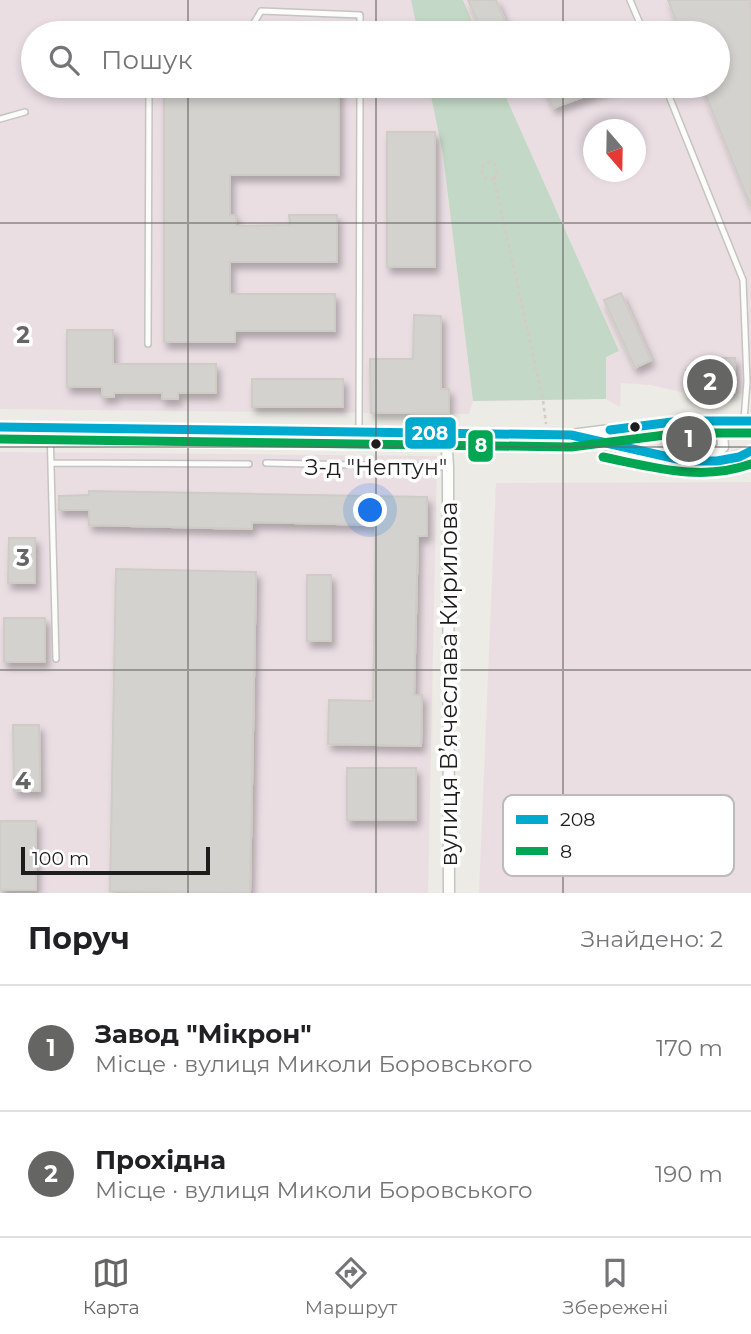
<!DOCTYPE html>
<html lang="uk">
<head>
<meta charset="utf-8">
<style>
	:root { --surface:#fff; --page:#f6f6f6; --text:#202124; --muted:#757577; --line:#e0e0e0; --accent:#656563 }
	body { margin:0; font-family:Montserrat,sans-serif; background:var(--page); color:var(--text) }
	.compass { position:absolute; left:583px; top:119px; width:63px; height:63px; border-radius:50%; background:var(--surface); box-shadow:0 4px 10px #0003; rotate:160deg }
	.scale { position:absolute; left:21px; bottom:18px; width:189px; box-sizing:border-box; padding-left:7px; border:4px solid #1d1d1d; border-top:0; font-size:19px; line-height:24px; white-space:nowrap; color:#1d1d1d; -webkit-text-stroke:5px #fff; paint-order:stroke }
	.you { position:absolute; left:371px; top:511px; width:24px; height:24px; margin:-18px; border:5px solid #fff; border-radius:50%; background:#1a73e8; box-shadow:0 0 0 10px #1a73e833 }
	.badge { display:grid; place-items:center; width:46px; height:46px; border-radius:50%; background:var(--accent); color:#fff; font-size:23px; font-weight:700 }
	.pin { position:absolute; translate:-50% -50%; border:4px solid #fff; box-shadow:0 2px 7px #0006 }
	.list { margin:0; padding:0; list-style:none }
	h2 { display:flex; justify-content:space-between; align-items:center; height:91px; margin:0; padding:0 28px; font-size:30px }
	h2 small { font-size:23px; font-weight:400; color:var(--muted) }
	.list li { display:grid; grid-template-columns:46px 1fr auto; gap:21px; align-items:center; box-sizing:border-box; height:126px; padding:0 28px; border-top:2px solid var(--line) }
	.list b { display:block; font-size:26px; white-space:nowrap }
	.list p { margin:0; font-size:23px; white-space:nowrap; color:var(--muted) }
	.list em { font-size:23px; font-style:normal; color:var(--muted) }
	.icon { flex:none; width:38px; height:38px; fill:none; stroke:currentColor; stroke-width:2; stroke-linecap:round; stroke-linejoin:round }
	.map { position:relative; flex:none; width:751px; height:893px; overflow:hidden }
	.search { position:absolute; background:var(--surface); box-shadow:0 4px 10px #0003; left:21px; right:21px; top:21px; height:77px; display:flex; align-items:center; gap:18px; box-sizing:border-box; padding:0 24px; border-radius:38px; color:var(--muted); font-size:26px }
	.sheet { height:343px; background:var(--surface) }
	nav { display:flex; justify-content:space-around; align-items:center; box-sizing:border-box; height:98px; border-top:2px solid var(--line); background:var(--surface); font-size:19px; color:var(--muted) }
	nav a { display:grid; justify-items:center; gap:4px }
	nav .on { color:var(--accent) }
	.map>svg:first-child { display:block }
	.industrial { fill:#eadee3; fill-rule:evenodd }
	.cemetery { fill:#c3d8c6 }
	.building { fill:#d4d2ce; stroke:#cfccc6; stroke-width:2; filter:url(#shadow) }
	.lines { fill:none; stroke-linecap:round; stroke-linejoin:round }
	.service-casing { stroke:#c4c4c1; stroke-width:8 }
	.minor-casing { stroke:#c4c4c1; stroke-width:13 }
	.path { stroke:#d7cac4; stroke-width:2.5; stroke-dasharray:3.5 3.5; stroke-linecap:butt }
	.service { stroke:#fcfcfb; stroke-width:5 }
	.minor { stroke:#fcfcfb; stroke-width:10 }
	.bus-1-casing { stroke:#fff; stroke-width:14 }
	.bus-2-casing { stroke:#fff; stroke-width:14 }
	.bus-1 { stroke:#00a9ce; stroke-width:9 }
	.bus-2 { stroke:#00a651; stroke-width:9 }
	.grid { fill:none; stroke:#656563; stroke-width:2; stroke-opacity:0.55 }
	.bus-dot { fill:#1d1d1d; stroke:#fff; stroke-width:2.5 }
	.labels { text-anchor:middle; stroke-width:7; stroke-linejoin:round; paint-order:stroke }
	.bus-label { font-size:22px; fill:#1d1d1d; stroke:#fff }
	.street-label { font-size:24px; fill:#1d1d1d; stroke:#fff }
	.key { fill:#fff; stroke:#bbb; stroke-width:2 }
	.key-label { font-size:19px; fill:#1d1d1d }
	.grid-label { font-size:23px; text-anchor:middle; font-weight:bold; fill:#656563; stroke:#fff; stroke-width:7; stroke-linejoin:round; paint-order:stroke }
	.line-badge { stroke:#fff; stroke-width:2.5 }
	.badge-label { font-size:19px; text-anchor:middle; font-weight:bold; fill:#fff }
</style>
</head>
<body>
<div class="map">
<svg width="751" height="893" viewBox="0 0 751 893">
	<defs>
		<filter id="shadow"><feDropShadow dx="3.5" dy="6" stdDeviation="3.5" flood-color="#0004"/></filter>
	</defs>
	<rect width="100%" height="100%" fill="#ecebe5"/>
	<path class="industrial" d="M0,0H411L418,33H33V86H429L443,155L473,401L469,414L0,409Z
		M463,0H751V394L686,393L650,385L621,383L620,407L606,399V356L619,351L501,86H718V33H477ZM594,130H636V172H594Z
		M0,452L437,456L428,893H0Z
		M751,482V893H479L496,483Z"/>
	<path class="cemetery" d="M411,0H463L477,33H418Z
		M429,86H501L619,351L606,357V399L473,401L443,155Z"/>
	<path class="building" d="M468,0H496L510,33H483Z
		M668,0H751V207L702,86H718V33H681Z
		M164,86H339V175H230V215H236V226L290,225L289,215H337V262H230V294H335V331H235V342H164Z
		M544,86H610V87L553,108Z
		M387,132H435V267H387Z
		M621,293L651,360L635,368L604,300Z
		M414,315L441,316V389H449V413H371L370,359H413Z
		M67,330H113V364H216V393H178V399H162V393H114V397H102V387H67Z
		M714,358H735V393H686V370H714Z
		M252,379H343V407H252Z
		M89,491L427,497V536H418L414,695H422L421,746L328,744L329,700L373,701L376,525L252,522V529L89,525V510H59V496L89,495Z
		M9,538H35V583H8Z
		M116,569L256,572L250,893L110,891Z
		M307,575H331V641H307Z
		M4,618H45V662H4Z
		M13,725H39L40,791H14Z
		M347,768H416V820H347Z
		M0,821H36V890H0Z"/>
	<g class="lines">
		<g class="service-casing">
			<path id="service" d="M630,0L644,33
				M209,33L251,28L261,11L360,15V33
				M665,86L743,280L747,382L744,420
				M0,119L25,112
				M148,344L149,86
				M50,427L56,659
				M359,433L360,86
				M51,463L249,464
				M266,463L448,467"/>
		</g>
		<g class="minor-casing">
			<path id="minor" d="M680,421L670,434L672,448L686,461
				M0,427L571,435L680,421H751
				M446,432L448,467L449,893
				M577,437C626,450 704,474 751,451
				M707,461L723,447L722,431L709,422"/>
		</g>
		<path class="path" d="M494,179L485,178L481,169L484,164L490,162L495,164L497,175L494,179L543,400L546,424"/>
		<use href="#service" class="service"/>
		<use href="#minor" class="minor"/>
		<g class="bus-1-casing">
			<path id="bus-1" d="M0,427L571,435L686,461H717L739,457L751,451
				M610,430L680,421H751"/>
		</g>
		<g class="bus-2-casing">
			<path id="bus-2" d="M0,439L571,447L681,433H751
				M603,457C653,467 702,482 751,464"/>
		</g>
		<use href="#bus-1" class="bus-1"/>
		<use href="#bus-2" class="bus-2"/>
	</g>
	<path class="grid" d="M188,0V33M376,0V33M563,0V33M188,86V893M376,86V893M563,86V893M0,223H751M0,447H751M0,670H751"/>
	<g class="bus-dot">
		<circle cx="635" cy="427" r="6"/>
		<circle cx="376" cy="444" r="6"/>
	</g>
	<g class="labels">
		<g class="bus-label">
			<text x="376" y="475">З-д "Нептун"</text>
		</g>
		<g class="street-label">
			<text transform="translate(449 684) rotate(-90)" y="8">вулиця Вʼячеслава Кирилова</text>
		</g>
	</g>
	<rect x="503" y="795" width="231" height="81" rx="10" class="key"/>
	<rect x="516" y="815" width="32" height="9" fill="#00a9ce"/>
	<rect x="516" y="847" width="32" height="8" fill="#00a651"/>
	<g class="key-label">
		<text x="560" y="826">208</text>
		<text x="560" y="858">8</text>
	</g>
	<g class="grid-label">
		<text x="23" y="343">2</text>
		<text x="23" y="566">3</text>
		<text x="23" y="789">4</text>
	</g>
	<g class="line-badge">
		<rect x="404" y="416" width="53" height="34" rx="7" fill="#00a9ce"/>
		<rect x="467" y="429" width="27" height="34" rx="7" fill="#00a651"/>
	</g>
	<g class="badge-label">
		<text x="430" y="440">208</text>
		<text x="481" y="452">8</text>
	</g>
</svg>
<svg class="compass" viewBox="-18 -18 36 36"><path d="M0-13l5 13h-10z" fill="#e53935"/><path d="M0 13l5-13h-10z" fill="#757577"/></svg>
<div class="scale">100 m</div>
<div class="you"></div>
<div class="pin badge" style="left:689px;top:439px">1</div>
<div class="pin badge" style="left:710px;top:382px">2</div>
<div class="search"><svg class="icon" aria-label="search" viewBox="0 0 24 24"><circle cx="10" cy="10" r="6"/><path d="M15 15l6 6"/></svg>Пошук</div>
</div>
<section class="sheet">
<h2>Поруч<small>Знайдено: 2</small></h2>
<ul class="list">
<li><span class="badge">1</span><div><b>Завод &quot;Мікрон&quot;</b><p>Місце · вулиця Миколи Боровського</p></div><em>170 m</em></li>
<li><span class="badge">2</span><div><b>Прохідна</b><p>Місце · вулиця Миколи Боровського</p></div><em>190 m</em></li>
</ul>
</section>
<nav>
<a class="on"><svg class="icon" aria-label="map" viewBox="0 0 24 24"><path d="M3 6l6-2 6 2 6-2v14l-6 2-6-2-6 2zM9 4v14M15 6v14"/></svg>Карта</a>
<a><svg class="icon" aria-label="directions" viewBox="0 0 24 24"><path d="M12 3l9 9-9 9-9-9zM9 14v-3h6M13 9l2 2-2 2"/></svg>Маршрут</a>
<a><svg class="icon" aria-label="saved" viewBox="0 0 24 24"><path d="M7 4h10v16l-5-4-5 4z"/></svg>Збережені</a>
</nav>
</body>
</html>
